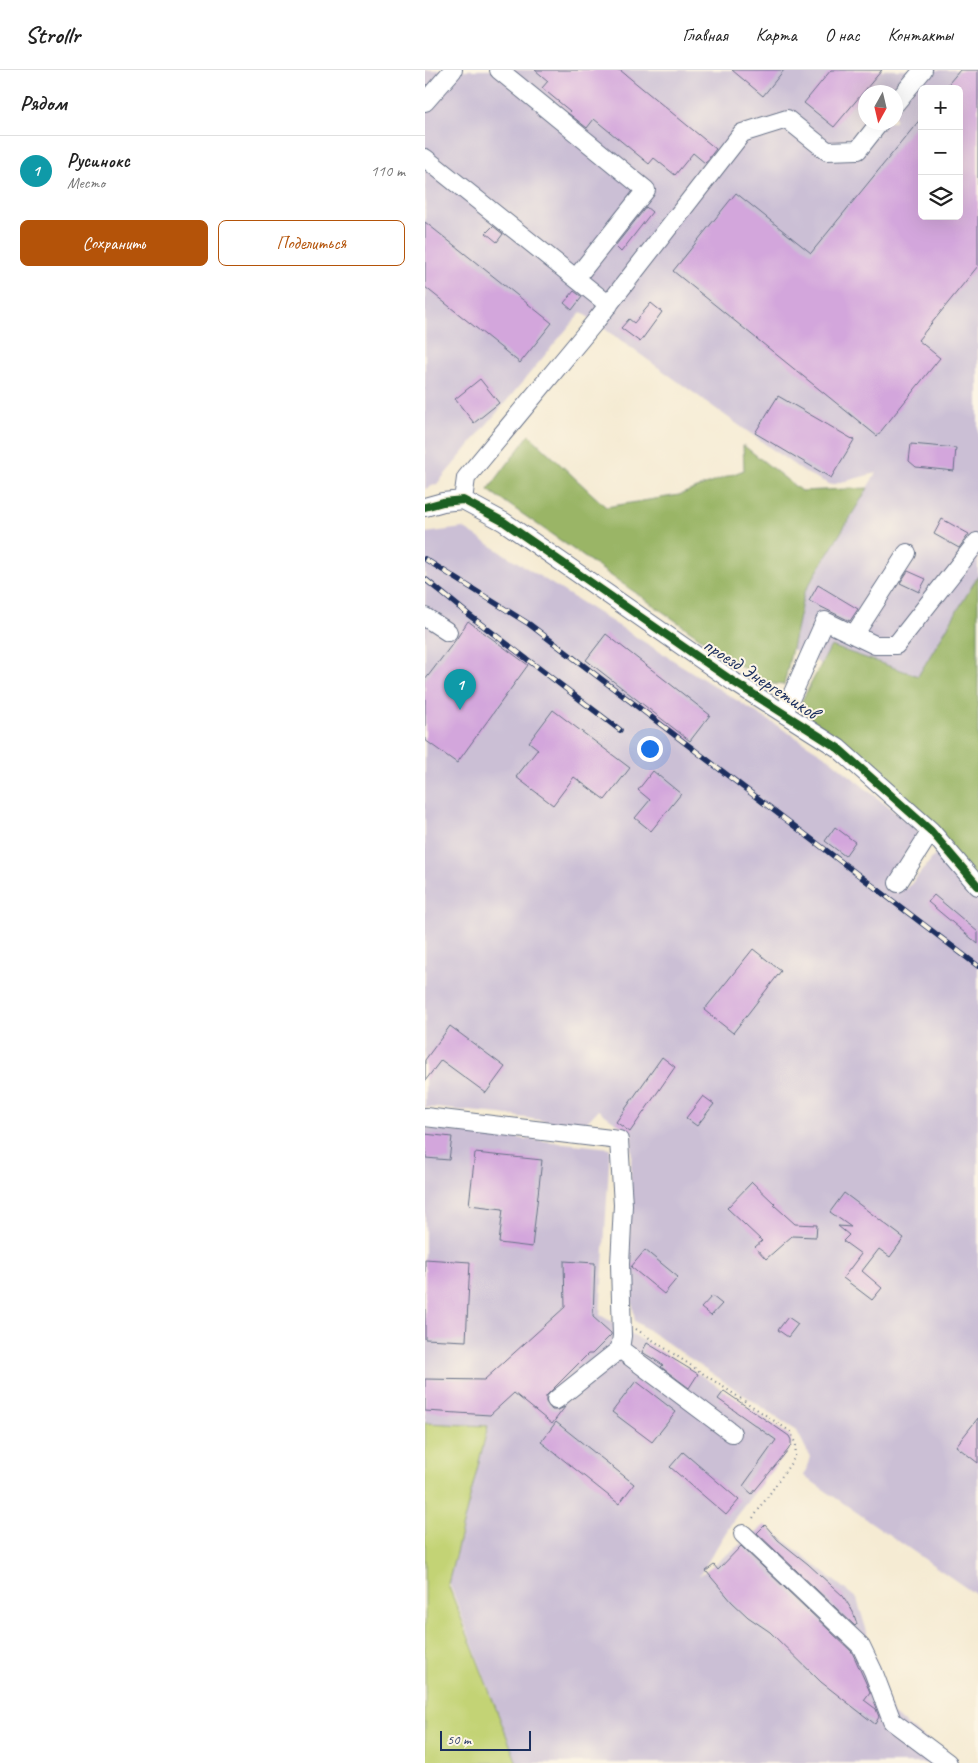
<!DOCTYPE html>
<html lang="ru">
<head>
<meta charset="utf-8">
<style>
	:root { --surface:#fff; --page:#f2f2f2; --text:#222; --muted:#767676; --line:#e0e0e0; --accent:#b45309 }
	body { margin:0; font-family:Caveat,sans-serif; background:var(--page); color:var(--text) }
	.controls { position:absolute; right:15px; top:15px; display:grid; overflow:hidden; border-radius:8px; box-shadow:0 5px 20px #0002 }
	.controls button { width:45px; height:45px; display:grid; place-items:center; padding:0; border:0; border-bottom:1px solid var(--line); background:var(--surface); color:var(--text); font:25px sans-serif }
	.compass { position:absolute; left:433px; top:15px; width:45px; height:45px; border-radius:50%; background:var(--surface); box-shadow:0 5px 20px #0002; rotate:188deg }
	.scale { position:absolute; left:15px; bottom:12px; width:91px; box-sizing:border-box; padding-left:5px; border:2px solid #1b2f5e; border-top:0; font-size:14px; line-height:18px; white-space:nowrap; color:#1b2f5e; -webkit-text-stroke:4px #fcf5e5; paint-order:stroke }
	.you { position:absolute; left:224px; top:678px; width:18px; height:18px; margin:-12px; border:4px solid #fff; border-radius:50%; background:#1a73e8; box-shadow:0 0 0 8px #1a73e833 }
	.badge { display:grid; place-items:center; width:32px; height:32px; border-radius:50%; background:var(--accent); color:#fff; font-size:16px; font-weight:700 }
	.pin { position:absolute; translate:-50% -41px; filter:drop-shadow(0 1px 2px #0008) }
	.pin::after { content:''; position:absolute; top:26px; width:18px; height:15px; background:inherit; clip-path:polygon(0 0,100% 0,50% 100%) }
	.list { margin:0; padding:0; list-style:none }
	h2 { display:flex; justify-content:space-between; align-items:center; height:65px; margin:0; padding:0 20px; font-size:21px }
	h2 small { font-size:16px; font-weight:400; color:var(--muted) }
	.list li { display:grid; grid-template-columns:32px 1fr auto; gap:15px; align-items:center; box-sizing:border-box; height:70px; padding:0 20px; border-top:1px solid var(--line) }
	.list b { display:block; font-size:19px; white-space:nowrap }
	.list p { margin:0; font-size:16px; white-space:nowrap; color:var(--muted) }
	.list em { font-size:16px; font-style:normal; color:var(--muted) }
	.actions { display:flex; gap:10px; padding:15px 20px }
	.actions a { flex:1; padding:11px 0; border:1px solid var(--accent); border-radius:8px; text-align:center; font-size:18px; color:var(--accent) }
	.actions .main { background:var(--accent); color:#fff }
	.icon { flex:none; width:28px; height:28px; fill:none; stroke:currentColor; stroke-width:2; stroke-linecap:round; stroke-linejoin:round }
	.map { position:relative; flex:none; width:553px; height:1693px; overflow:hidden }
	header { display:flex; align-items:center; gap:30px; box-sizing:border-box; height:70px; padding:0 25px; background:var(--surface); border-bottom:1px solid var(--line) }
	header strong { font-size:24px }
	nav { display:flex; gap:28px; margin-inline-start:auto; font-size:18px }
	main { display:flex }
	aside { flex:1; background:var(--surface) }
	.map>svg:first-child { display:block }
	.industrial { fill:#cbbfd5; fill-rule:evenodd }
	.green { fill:#c3d375; stroke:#6f816a }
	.forest { fill:#9ab566; stroke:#5a7262 }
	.building { fill:#d3a6dc }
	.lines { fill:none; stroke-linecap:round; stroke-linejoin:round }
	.minor-casing { stroke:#677187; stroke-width:20 }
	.path { stroke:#677187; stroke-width:2; stroke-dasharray:1 4; stroke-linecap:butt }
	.minor { stroke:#fff; stroke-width:18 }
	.rail-casing { stroke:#1b2f5e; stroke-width:5.5 }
	.rail { stroke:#fcf5e5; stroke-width:4; stroke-dasharray:11; stroke-linecap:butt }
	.cycleway-casing { stroke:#fcf5e5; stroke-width:11 }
	.cycleway { stroke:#1b5e20; stroke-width:8 }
	.labels { text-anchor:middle; stroke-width:4; stroke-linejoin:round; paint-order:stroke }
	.street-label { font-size:20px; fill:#1b2f5e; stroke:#fcf5e5 }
</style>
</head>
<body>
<header>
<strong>Strollr</strong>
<nav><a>Главная</a><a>Карта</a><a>О нас</a><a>Контакты</a></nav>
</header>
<main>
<aside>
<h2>Рядом<small></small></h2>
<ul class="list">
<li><span class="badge" style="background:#0f9aa8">1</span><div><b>Русинокс</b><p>Место</p></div><em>110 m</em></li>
</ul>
<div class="actions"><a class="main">Сохранить</a><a>Поделиться</a></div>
</aside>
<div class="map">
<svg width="553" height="1693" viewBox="0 0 553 1693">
	<rect width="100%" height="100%" fill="#fcf5e5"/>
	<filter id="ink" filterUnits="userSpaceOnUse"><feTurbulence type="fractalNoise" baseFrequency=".02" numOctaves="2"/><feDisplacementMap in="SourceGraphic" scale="10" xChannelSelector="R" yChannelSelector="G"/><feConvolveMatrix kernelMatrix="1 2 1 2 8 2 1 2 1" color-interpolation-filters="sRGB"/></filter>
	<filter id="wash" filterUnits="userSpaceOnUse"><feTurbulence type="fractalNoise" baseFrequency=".0096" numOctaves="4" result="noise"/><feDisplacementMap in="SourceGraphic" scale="20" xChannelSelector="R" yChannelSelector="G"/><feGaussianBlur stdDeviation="1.12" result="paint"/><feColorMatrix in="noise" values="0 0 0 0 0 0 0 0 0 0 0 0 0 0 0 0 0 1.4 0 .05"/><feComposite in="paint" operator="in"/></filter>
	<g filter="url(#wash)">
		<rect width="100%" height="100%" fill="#f5ebd3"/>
		<path class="industrial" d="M0,0H553V506L493,606L406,576L396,594L367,579L379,523L451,403L406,415L379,402L156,242L12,414L0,419ZM497,19H534V146H497ZM440,22H470V52H440Z
			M38,458L402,687L494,762L467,807L482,819L514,780L553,826V1526L379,1406L385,1387L372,1361L210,1251L203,1202L207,1064L173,1040L162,1052L145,1055L76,1044L0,1037V463Z
			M0,1058L185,1078L175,1245L282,1309L365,1366L366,1370L363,1380L311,1446L274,1506L340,1455L432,1529L467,1644L533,1693H92L23,1509L63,1356L0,1353Z"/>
		<path class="green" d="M0,1353L63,1356L23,1514L92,1693H0Z"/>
		<path class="forest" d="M104,365L181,437L254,425L319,400L318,375L376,421L443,418L379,523L359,615L340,613L63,420Z
			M553,506V816L414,678L374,636L406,576L493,606Z"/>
		<g id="blocks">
			<path class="building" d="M110,0H195L291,79L280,93L268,83L250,105L229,88L224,94L169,49L162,58L143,43L145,41L117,18L123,11Z
				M307,0H359L338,26Z
				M406,0H457L409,57L379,33Z
				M535,0H553V196L493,270L515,288L452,366L248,201L311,123L386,183L497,47V146H534V19H519Z
				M221,137L227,142L196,182L190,176Z
				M0,152L127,253L95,293L0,217Z
				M68,156L78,164L72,172L61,163Z
				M149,221L157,227L147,240L139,233Z
				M226,233L237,242L215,272L196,258L204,249L209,253Z
				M55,309L74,333L49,353L30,329Z
				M353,326L429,370L406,408L330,363Z
				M486,374L531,378L529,401L491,397L484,391Z
				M517,449L544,464L534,478L509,464Z
				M483,501L501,509L494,522L475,513Z
				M393,515L433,539L425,551L384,531Z
				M43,551L103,595L32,693L0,670V610L32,568Z
				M181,564L285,645L265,671L161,590Z
				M128,640L205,698L180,730L149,707L128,735L91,707L113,679L104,672Z
				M228,701L256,724L226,761L210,748L225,730L213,720Z
				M410,757L430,772L420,786L400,771Z
				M509,825L553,862V874L503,832Z
				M328,879L356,901L308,963L279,940Z
				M25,956L80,997L61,1023L16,990L0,1011V990Z
				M237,987L250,997L205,1062L191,1052Z
				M278,1026L289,1034L272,1056L261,1048Z
				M0,1064L27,1067L24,1090L1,1088Z
				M50,1083L117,1090L107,1177L74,1173L78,1139L44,1135Z
				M327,1112L350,1134L349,1135L370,1154L392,1155L391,1167L367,1166L341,1189L330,1177L337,1171L302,1138Z
				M419,1123L479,1168L465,1187L454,1179L437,1201L457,1218L447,1230L418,1208L436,1184L418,1171L424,1165L413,1156L426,1157L405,1142Z
				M220,1180L253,1207L239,1224L206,1197Z
				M0,1189L45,1192L41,1271L0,1269Z
				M139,1191L170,1193L168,1247L186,1263V1265L167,1284H163L121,1326V1332L127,1340H133L140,1337L127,1354L89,1323L65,1345L0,1341V1309L59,1310L140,1237Z
				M287,1226L297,1234L286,1246L276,1238Z
				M363,1247L373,1254L363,1267L353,1260Z
				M222,1273L273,1304L264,1318L236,1297L238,1295L217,1282Z
				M211,1311L251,1342L227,1372L187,1342Z
				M299,1321L364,1366L366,1370V1375L363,1380L327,1424L318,1416L351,1370L293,1329Z
				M553,1348V1393L531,1376Z
				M131,1352L209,1414L194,1434L116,1372Z
				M258,1382L314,1430L301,1445L245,1397Z
				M340,1455L353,1470L383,1494L418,1526L428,1542L432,1554L430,1556L332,1463Z
				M316,1476L427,1582L445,1622L439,1630L451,1639L454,1647L450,1654L396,1612L345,1562L323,1547L307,1532L281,1501L289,1495L293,1500Z"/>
		</g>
	</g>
	<g filter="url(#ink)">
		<use href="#blocks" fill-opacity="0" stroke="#677187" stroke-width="1"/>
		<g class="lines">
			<g class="minor-casing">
				<path id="minor" d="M74,0L221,120L151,208
					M0,32L28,0
					M470,34L498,0
					M0,88L184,235
					M38,430L41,408L170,252L317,63L362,49L402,81L433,80L455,52
					M0,437L18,432L38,430L79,452L309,612L413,678L506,761L553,816
					M0,547L23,562
					M429,565L482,483
					M359,643L400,551L450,575H471L552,472
					M473,813L506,761
					M0,1047L194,1070L198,1135L195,1194L197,1266L195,1279L131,1330
					M195,1279L307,1363
					M318,1464L436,1576L448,1601L467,1651L523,1693"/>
			</g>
			<path class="path" d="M211,1259L366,1362L371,1376L370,1387L326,1451"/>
			<use href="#minor" class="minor"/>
			<g class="rail-casing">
				<path id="rail" d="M0,489L104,554L553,896
					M0,509L44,545L195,660"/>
			</g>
			<use href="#rail" class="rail"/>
			<g class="cycleway-casing">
				<path id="cycleway" d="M0,437L18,432L38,430L79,452L309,612L413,678L506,761L553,816"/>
			</g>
			<use href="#cycleway" class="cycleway"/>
		</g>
	</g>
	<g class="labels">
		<g class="street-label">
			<text transform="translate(336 608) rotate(33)" y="7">проезд Энергетиков</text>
		</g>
	</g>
</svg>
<div class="controls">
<button>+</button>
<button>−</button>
<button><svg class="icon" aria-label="layers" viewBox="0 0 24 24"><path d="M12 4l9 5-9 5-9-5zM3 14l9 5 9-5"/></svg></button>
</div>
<svg class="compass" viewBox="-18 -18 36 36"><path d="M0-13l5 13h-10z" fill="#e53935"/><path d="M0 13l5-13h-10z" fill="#767676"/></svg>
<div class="scale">50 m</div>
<div class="you"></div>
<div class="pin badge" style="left:35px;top:640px;background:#0f9aa8">1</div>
</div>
</main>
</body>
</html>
